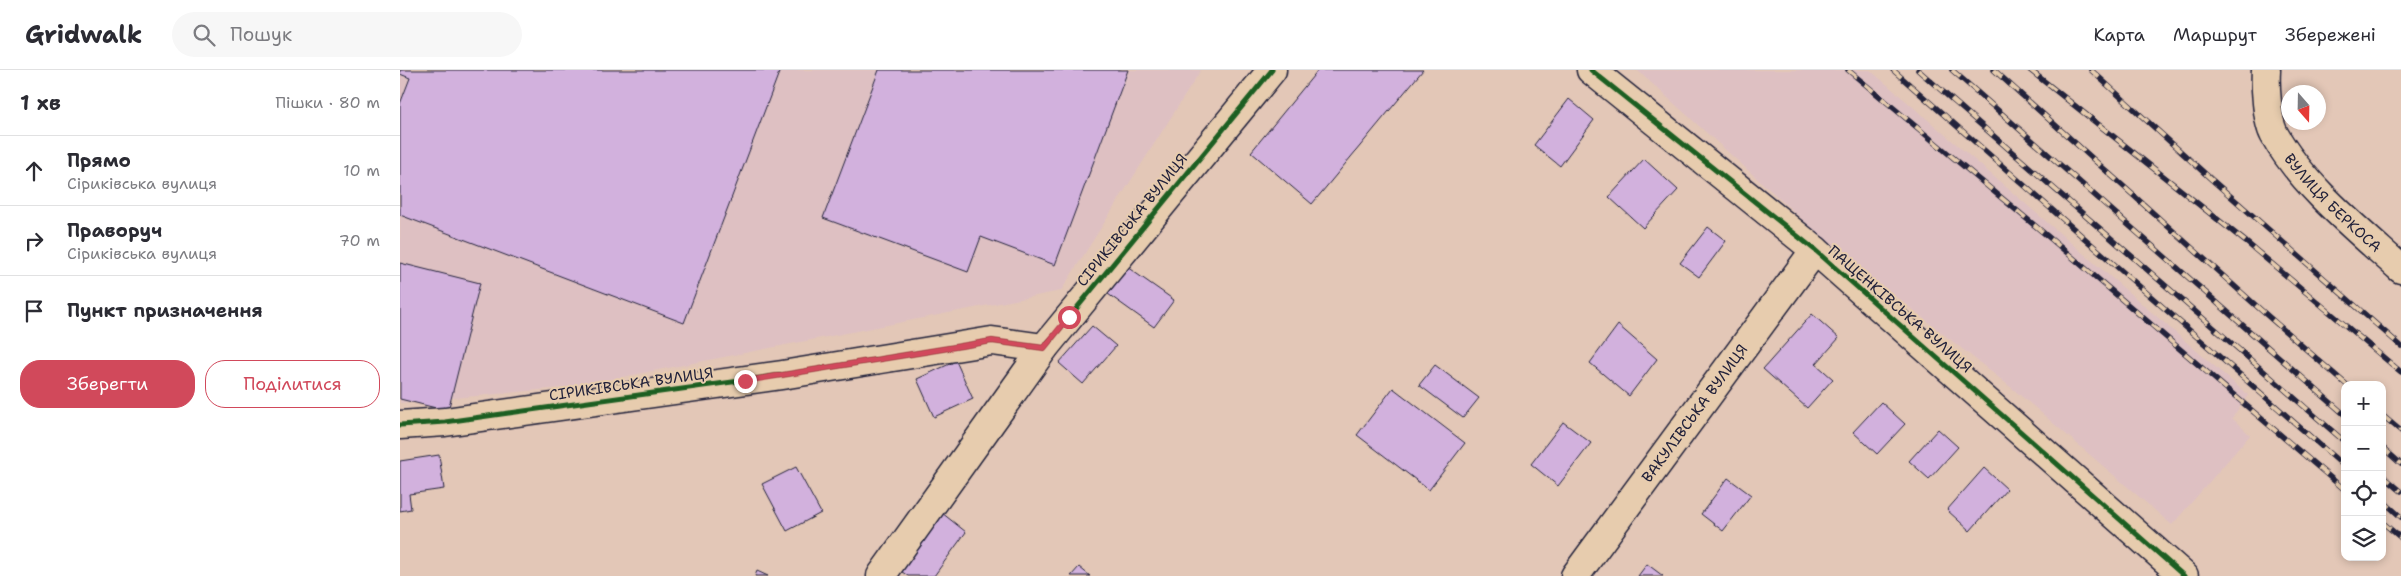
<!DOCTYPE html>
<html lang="uk">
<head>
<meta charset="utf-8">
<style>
	:root { --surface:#fff; --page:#f7f7f7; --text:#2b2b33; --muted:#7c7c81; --line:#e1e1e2; --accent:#d1495b }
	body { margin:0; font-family:"Shantell Sans",sans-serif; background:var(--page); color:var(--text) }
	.controls { position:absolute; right:15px; bottom:15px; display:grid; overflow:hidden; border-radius:10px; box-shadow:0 2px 8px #0003 }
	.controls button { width:45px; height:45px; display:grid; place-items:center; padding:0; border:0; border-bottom:1px solid var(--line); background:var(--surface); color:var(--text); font:25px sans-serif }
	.compass { position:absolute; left:1881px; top:15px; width:45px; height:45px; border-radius:50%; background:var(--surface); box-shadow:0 2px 8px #0003; rotate:160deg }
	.stop { position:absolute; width:15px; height:15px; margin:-11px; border:4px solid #d1495b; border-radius:50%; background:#fff }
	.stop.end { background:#d1495b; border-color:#fff; box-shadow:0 1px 5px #0008 }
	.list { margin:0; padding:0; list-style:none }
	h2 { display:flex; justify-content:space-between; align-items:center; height:65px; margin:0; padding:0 20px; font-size:21px }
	h2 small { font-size:16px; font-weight:400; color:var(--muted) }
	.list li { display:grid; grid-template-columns:32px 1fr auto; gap:15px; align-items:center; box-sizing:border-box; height:70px; padding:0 20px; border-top:1px solid var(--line) }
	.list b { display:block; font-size:19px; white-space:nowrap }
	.list p { margin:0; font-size:16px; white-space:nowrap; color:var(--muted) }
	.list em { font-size:16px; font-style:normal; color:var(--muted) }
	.actions { display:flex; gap:10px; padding:15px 20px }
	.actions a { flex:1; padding:11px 0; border:1px solid var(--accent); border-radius:20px; text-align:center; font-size:18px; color:var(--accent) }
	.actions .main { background:var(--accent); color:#fff }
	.icon { flex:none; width:28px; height:28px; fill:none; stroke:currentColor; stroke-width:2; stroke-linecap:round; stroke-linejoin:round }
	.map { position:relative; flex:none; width:2001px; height:506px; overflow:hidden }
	header { display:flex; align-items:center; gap:30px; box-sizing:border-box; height:70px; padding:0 25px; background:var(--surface); border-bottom:1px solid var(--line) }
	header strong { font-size:24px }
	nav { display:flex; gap:28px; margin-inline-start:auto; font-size:18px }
	.search { width:350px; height:45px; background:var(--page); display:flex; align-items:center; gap:12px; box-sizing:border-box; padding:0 18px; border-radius:28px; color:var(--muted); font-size:19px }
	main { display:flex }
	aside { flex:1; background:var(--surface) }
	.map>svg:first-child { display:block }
	.built { fill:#dec0c2 }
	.building { fill:#d2b1dd; stroke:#22223b }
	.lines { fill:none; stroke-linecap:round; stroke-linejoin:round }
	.minor-casing { stroke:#22223b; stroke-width:31 }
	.tertiary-casing { stroke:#22223b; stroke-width:31 }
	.minor { stroke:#e7ccae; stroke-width:28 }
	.tertiary { stroke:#e7ccae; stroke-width:28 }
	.rail-casing { stroke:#22223b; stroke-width:5.5 }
	.rail { stroke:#e7ccae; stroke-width:4; stroke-dasharray:11; stroke-linecap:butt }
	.cycleway-casing { stroke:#e7ccae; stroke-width:8 }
	.cycleway { stroke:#1b5e20; stroke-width:5 }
	.route { stroke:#d1495b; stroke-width:6 }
	.labels { text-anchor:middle; stroke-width:4; stroke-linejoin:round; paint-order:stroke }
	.street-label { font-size:15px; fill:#22223b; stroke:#e7ccae }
</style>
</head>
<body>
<header>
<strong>Gridwalk</strong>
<div class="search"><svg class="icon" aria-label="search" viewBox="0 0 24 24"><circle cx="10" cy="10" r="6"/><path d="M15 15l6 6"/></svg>Пошук</div>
<nav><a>Карта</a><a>Маршрут</a><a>Збережені</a></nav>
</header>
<main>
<aside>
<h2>1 хв<small>Пішки · 80 m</small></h2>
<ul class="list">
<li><svg class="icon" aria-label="ahead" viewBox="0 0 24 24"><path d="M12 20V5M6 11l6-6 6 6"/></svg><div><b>Прямо</b><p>Сіриківська вулиця</p></div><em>10 m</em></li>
<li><svg class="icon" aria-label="right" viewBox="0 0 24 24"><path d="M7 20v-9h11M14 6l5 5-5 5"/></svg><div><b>Праворуч</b><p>Сіриківська вулиця</p></div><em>70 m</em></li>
<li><svg class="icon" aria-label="arrive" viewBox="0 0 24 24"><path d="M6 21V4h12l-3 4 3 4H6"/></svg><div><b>Пункт призначення</b></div></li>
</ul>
<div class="actions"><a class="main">Зберегти</a><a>Поділитися</a></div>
</aside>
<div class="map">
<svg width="2001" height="506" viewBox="0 0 2001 506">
	<rect width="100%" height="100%" fill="#e3c7b7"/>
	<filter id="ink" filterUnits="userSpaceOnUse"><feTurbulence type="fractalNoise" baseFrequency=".02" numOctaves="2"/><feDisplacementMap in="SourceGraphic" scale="10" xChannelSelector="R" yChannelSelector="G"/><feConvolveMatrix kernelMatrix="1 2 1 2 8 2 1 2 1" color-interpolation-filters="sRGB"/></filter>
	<g filter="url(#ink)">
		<path class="built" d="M0,0H801L661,221L171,317L0,333Z
			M1237,0H1470L1848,325L1832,348L1850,365L1772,455L1613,319L1433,177Z"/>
		<path class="building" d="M0,0H380L284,253L0,145V34L10,8L0,4Z
			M479,0H728L655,195L581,167L568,202L423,148Z
			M918,0H1023L912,134L851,82Z
			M1169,29L1194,50L1160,96L1134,75Z
			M1244,89L1278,120L1243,158L1209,127Z
			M1308,157L1326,171L1299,207L1280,193Z
			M0,193L80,213L48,341L0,329Z
			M727,197L774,230L754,257L708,224Z
			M1412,244L1439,268L1416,294L1433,309L1407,338L1363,299Z
			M1218,255L1257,289L1229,326L1190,293Z
			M692,256L716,276L683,314L659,293Z
			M556,291L573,329L534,347L517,309Z
			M1035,295L1079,328L1063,348L1019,315Z
			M993,318L1065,373L1029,420L957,365Z
			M1481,332L1505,354L1477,384L1453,362Z
			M1163,352L1191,373L1158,416L1131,394Z
			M1538,359L1558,377L1529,409L1509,391Z
			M39,385L44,419L9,424L11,439L0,441V391Z
			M396,397L421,443L387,461L362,414Z
			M1584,398L1607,419L1570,461L1547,440Z
			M1328,408L1351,425L1323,461L1301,444Z
			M537,439L566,462L534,506H508L495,497Z
			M1247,494L1263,506H1238Z
			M679,497L690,506H671Z
			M357,501L368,506H355Z"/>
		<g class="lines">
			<g class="minor-casing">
				<g id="minor">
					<path d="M1191,0L1415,180L1784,506"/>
					<path d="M0,355L45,352L382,305L592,271L644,278L872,0"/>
					<path d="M481,506L644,278"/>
					<path id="s1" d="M1175,506L1415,180"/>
				</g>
			</g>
			<g class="tertiary-casing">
				<g id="tertiary">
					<path id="s2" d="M1866,0C1865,15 1867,51 1874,64C1902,115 1958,160 2001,199"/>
				</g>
			</g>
			<use href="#minor" class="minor"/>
			<use href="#tertiary" class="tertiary"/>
			<g class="rail-casing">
				<path id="rail" d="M1448,0L1651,169L1945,420
					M1493,0L1945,397
					M1518,0L1945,372
					M1552,0L1945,345
					M1594,0L1861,240L1947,315
					M1630,0L1846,172L2001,302
					M1691,0L1811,109L2001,276
					M1982,345L2001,361
					M1982,377L2001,394
					M1982,405L2001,421
					M1982,430L2001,447
					M1982,452L2001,468"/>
			</g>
			<use href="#rail" class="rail"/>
			<g class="cycleway-casing">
				<path id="cycleway" d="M1191,0L1415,180L1784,506
					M0,355L45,352L382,305L592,271L644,278L872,0"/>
			</g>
			<use href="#cycleway" class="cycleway"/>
		</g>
	</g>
	<g class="lines" filter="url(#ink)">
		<path class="route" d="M345,311L592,271L644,278L669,247"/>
	</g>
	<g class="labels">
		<g class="street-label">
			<text dy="5" stroke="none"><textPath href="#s2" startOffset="156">ВУЛИЦЯ БЕРКОСА</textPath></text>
			<text transform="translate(732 150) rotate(-51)" y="5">СІРИКІВСЬКА ВУЛИЦЯ</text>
			<text transform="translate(1500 239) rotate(41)" y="5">ПАЩЕНКІВСЬКА ВУЛИЦЯ</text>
			<text transform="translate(231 314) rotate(-8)" y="5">СІРИКІВСЬКА ВУЛИЦЯ</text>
			<text dy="5" stroke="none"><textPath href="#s1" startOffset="202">ВАКУЛІВСЬКА ВУЛИЦЯ</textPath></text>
		</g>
	</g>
</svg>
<div class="controls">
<button>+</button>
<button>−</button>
<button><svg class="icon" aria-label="locate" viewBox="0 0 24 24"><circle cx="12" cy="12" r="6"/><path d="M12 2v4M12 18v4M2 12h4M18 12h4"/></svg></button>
<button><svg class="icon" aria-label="layers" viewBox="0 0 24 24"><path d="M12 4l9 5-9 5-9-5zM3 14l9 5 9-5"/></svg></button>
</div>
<svg class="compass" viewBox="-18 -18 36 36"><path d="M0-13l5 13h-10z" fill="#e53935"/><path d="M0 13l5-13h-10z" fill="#7c7c81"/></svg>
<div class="stop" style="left:669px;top:247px"></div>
<div class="stop end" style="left:345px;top:311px"></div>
</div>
</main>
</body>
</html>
